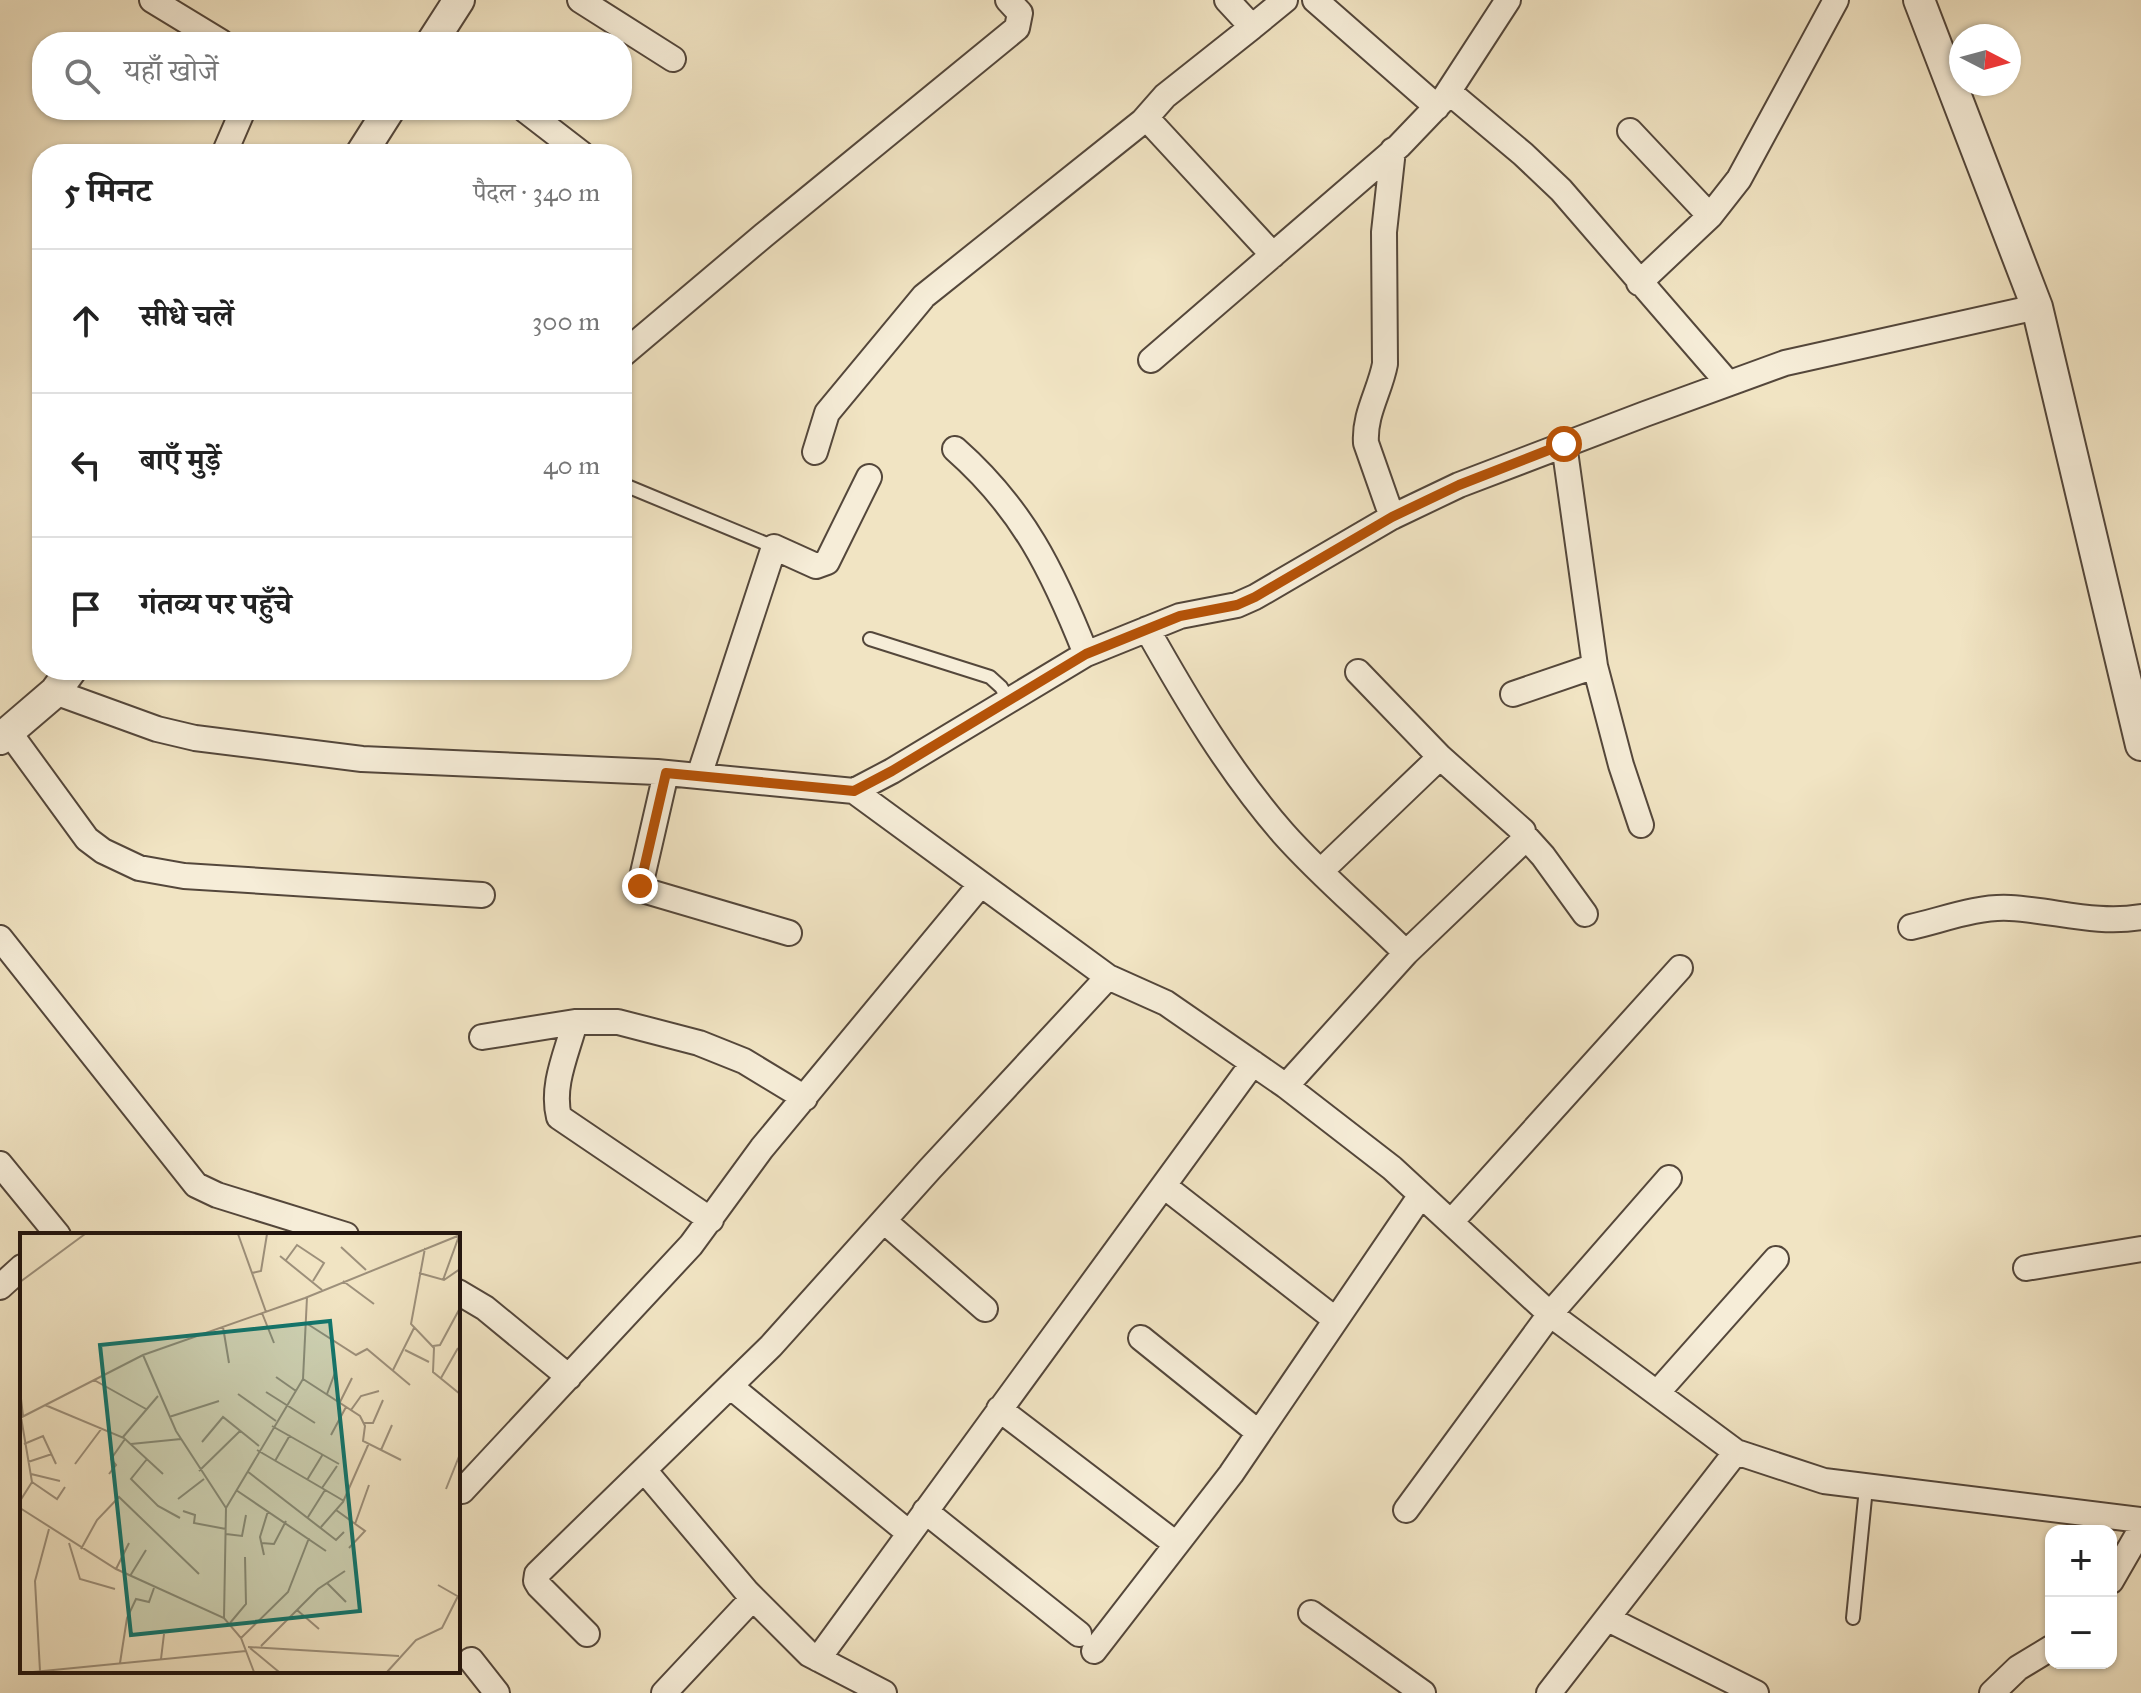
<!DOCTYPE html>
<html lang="hi">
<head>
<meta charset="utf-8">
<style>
	:root { --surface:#fff; --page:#f2f2f2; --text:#222; --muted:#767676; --line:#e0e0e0 }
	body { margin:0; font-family:"IM FELL Great Primer","Noto Serif Devanagari",serif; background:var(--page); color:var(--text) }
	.controls { position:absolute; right:24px; bottom:24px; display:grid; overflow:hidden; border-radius:16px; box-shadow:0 2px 6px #0004 }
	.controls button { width:72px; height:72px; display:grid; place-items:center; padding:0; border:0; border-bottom:2px solid var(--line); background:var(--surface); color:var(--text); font:40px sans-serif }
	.compass { position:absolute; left:1949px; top:24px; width:72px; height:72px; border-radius:50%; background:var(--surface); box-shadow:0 2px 6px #0004; rotate:96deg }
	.stop { position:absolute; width:24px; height:24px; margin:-18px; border:6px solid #b45309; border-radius:50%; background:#fff }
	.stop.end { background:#b45309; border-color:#fff; box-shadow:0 2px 8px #0008 }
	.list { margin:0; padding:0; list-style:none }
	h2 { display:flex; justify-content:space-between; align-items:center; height:104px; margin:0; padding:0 32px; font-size:34px }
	h2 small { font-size:26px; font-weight:400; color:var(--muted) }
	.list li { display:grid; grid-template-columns:52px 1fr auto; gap:24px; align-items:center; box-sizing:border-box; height:144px; padding:0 32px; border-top:2px solid var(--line) }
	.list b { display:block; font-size:30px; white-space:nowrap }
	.list em { font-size:26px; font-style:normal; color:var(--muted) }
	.icon { flex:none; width:44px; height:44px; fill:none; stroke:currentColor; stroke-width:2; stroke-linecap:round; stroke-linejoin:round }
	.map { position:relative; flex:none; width:2141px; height:1693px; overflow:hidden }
	.search { position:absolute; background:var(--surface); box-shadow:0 2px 6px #0004; left:32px; top:32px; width:600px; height:88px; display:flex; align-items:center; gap:20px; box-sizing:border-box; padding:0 28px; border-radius:32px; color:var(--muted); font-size:30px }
	.panel { position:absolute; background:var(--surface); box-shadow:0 2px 6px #0004; left:32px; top:144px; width:600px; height:536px; border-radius:32px }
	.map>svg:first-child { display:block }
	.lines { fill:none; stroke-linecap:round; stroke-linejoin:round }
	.service-casing { stroke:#54473b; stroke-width:16 }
	.minor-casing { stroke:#54473b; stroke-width:28 }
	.tertiary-casing { stroke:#54473b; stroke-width:34 }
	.service { stroke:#f6edd8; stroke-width:12 }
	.minor { stroke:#f6edd8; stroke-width:24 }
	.tertiary { stroke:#f6edd8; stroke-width:30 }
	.route { stroke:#b45309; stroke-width:10 }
	.inset-road { fill:none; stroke:#9d907b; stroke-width:2 }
	.view { fill:#0f766e; fill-opacity:0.15; stroke:#0f766e; stroke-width:4 }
	.inset-edge { fill:none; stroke:#20130e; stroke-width:4 }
</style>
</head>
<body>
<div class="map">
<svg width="2141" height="1693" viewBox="0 0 2141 1693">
	<rect width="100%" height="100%" fill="#f1e4c3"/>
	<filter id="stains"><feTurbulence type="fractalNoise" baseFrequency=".0025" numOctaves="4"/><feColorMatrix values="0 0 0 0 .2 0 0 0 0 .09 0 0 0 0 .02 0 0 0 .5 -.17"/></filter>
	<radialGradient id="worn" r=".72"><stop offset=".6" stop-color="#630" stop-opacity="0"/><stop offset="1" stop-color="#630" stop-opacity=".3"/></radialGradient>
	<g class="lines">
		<g class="service-casing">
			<path id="service" d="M622,484L774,547
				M870,639L990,677L1001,687L1009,700
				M1853,1618L1866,1488"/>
		</g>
		<g class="minor-casing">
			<path id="minor" d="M152,0L221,42
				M580,0L673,59
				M1227,0L1252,27L1285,0
				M1315,0L1437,107
				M1449,92L1523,154L1561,190L1728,383
				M525,110L582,154
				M1143,121L1165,96L1252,27
				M1630,131L1710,216
				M224,154L243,110
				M1639,283L1710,216L1739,179L1836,0
				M622,355L764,235L1017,28L1020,13L1008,0
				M1151,360L1399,146L1443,100L1508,0
				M1564,444L1595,666L1621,765L1641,825
				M955,449C1023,509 1053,571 1086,654
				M815,452L827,413L924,296L1143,121L1151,123L1273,255
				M1392,517L1366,443C1364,414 1380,391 1385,364L1384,232L1393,150
				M1147,629C1187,700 1229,771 1283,833C1321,876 1366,913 1406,953
				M55,692L157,729L195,738L362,759L657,772L854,791L1108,977L1166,1003L1286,1086L1392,1168L1550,1314L1736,1452L1824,1481L2141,1520
				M1513,694L1595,666
				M9,732L87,839L103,851L139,868L184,876L482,895
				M666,773L640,886L646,891L789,933
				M699,776L774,547L816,566L827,562L869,477
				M854,791L892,771L1086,654L1180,616L1237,605L1255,597L1392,517L1459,485L1645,414L1785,363L2037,307
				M1524,835L1543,856L1585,914
				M1321,871L1440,757
				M1911,927C1942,920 1978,906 2010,908C2053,910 2097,925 2141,917
				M0,938L196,1185L217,1195L346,1235
				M575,1022C567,1053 551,1085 559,1117L711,1220
				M482,1037L575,1022H618L699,1043L744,1061L805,1098
				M1286,1086L1406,953L1523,841V831L1440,757L1358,672
				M0,1164L58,1235
				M1164,1186L1336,1320
				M884,1221L985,1309
				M1451,1222L1680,968
				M2026,1268L2141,1249
				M0,1287L22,1267
				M458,1292L485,1308L569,1377
				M1141,1338L1259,1433
				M730,1386L909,1533
				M1657,1393L1776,1259
				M999,1409L1176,1544
				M644,1470L747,1592L809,1654L884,1693
				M462,1491L691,1245L762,1148L981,884
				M1406,1510L1550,1314L1669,1178
				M925,1511L1079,1634
				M2111,1581L2141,1529
				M1311,1613L1423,1693
				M1608,1619L1756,1693
				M587,1634L539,1586L536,1581L537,1574L771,1346L929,1170L1108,977
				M1094,1651L1231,1474L1421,1195
				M818,1659L1253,1063
				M471,1660L497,1693
				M664,1693L753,1598
				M1549,1693L1736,1452
				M1992,1693L2018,1668L2051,1648"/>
		</g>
		<g class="tertiary-casing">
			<path id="tertiary" d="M1919,0L2037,307L2141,745
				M432,42L459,0
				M361,154L389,110
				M0,739L55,692L71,670"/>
		</g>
		<use href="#service" class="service"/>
		<use href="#minor" class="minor"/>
		<use href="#tertiary" class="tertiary"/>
	</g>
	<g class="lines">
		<path class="route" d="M640,886L666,773L854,791L892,771L1086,654L1180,616L1237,605L1255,597L1392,517L1459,485L1564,444"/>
	</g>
	<g transform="translate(20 1233)">
		<rect width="440" height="440" fill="#f1e4c3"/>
		<path class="inset-road" d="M218,1L246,79M321,14L346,37M405,15L391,91L414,115L413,139L440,161M260,23L302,57M266,27L277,12L304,30L293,48M232,40L241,38L247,1M399,40L424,47L440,36M423,47L439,3M323,48L354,71M0,49L65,1M242,80L254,110M286,90L336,122L347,116L390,152M203,94L209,130M413,113L420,112L440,75M385,117L409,129M123,122L156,198L206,275M373,137L394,95M256,144L276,158M421,145L438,115M283,146L340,183L345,193L343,208L381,227M74,147L126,176M0,157L3,183M246,159L295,190M218,161L256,188M307,161L316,137M320,169L332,145M25,172L104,205L143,241M331,177L341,163L359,158M149,184L199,168M0,185L123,122L285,65L440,2M344,190H353L363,167M252,193L319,231M311,202L326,174M103,204L138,163M182,209L203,184L239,213M4,211L23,203L36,231M111,211L161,206M237,217L324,268M361,217L372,192M127,226L111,246L138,273L160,285M255,228L270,202M8,229L32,221M55,231L82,195M179,238L220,198M227,238L316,307L324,299M11,241L40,248M89,241L96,232L91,226L105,206M287,247L303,221M12,249L37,266L45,254M302,255L317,233M426,256L440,221M216,257L306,318M158,266L184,246M0,268L12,249L1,184M0,275L96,336L204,385L221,405L234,439M316,277L345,298L329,315M163,278L175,282L174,290L206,296M288,284L305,257M335,291L349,252M301,294L323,269L349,210M206,301L222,303L226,282M49,310L60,346L95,356M241,310L254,311L266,288M61,316L77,287L99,264L179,341M244,322L240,304L248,278M96,336L109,310M110,343L126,317M307,350L326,369M418,352L439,364M277,377L299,396M204,385L206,275L283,146L287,64M210,390L226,371L225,324M221,405L268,359L289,305M241,413L298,356L325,338M228,414L379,423M230,415L259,439M141,426L144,401M100,430L107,385L116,366L129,369L134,355M20,438L15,348L29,296M13,439L226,418M367,439L396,407L422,395L438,363"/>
		<path class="view" d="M310,88L340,378L111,402L80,112Z"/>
		<rect width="440" height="440" class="inset-edge"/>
	</g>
	<rect width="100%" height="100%" filter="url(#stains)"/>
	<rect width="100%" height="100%" fill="url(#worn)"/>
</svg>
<div class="controls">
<button>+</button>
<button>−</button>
</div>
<svg class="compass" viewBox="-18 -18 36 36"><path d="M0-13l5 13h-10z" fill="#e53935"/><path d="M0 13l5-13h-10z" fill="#767676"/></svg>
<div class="stop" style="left:1564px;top:444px"></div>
<div class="stop end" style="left:640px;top:886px"></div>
<div class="search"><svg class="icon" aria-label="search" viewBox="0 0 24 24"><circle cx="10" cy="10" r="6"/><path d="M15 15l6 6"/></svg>यहाँ खोजें</div>
<section class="panel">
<h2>5 मिनट<small>पैदल · 340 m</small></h2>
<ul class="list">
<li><svg class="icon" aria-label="ahead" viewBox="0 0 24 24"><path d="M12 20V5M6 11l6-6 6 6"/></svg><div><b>सीधे चलें</b></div><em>300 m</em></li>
<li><svg class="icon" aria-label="left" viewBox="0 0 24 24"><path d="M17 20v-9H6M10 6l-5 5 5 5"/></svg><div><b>बाएँ मुड़ें</b></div><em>40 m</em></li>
<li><svg class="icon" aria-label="arrive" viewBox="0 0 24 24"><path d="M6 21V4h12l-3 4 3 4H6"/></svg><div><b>गंतव्य पर पहुँचे</b></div></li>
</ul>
</section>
</div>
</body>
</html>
